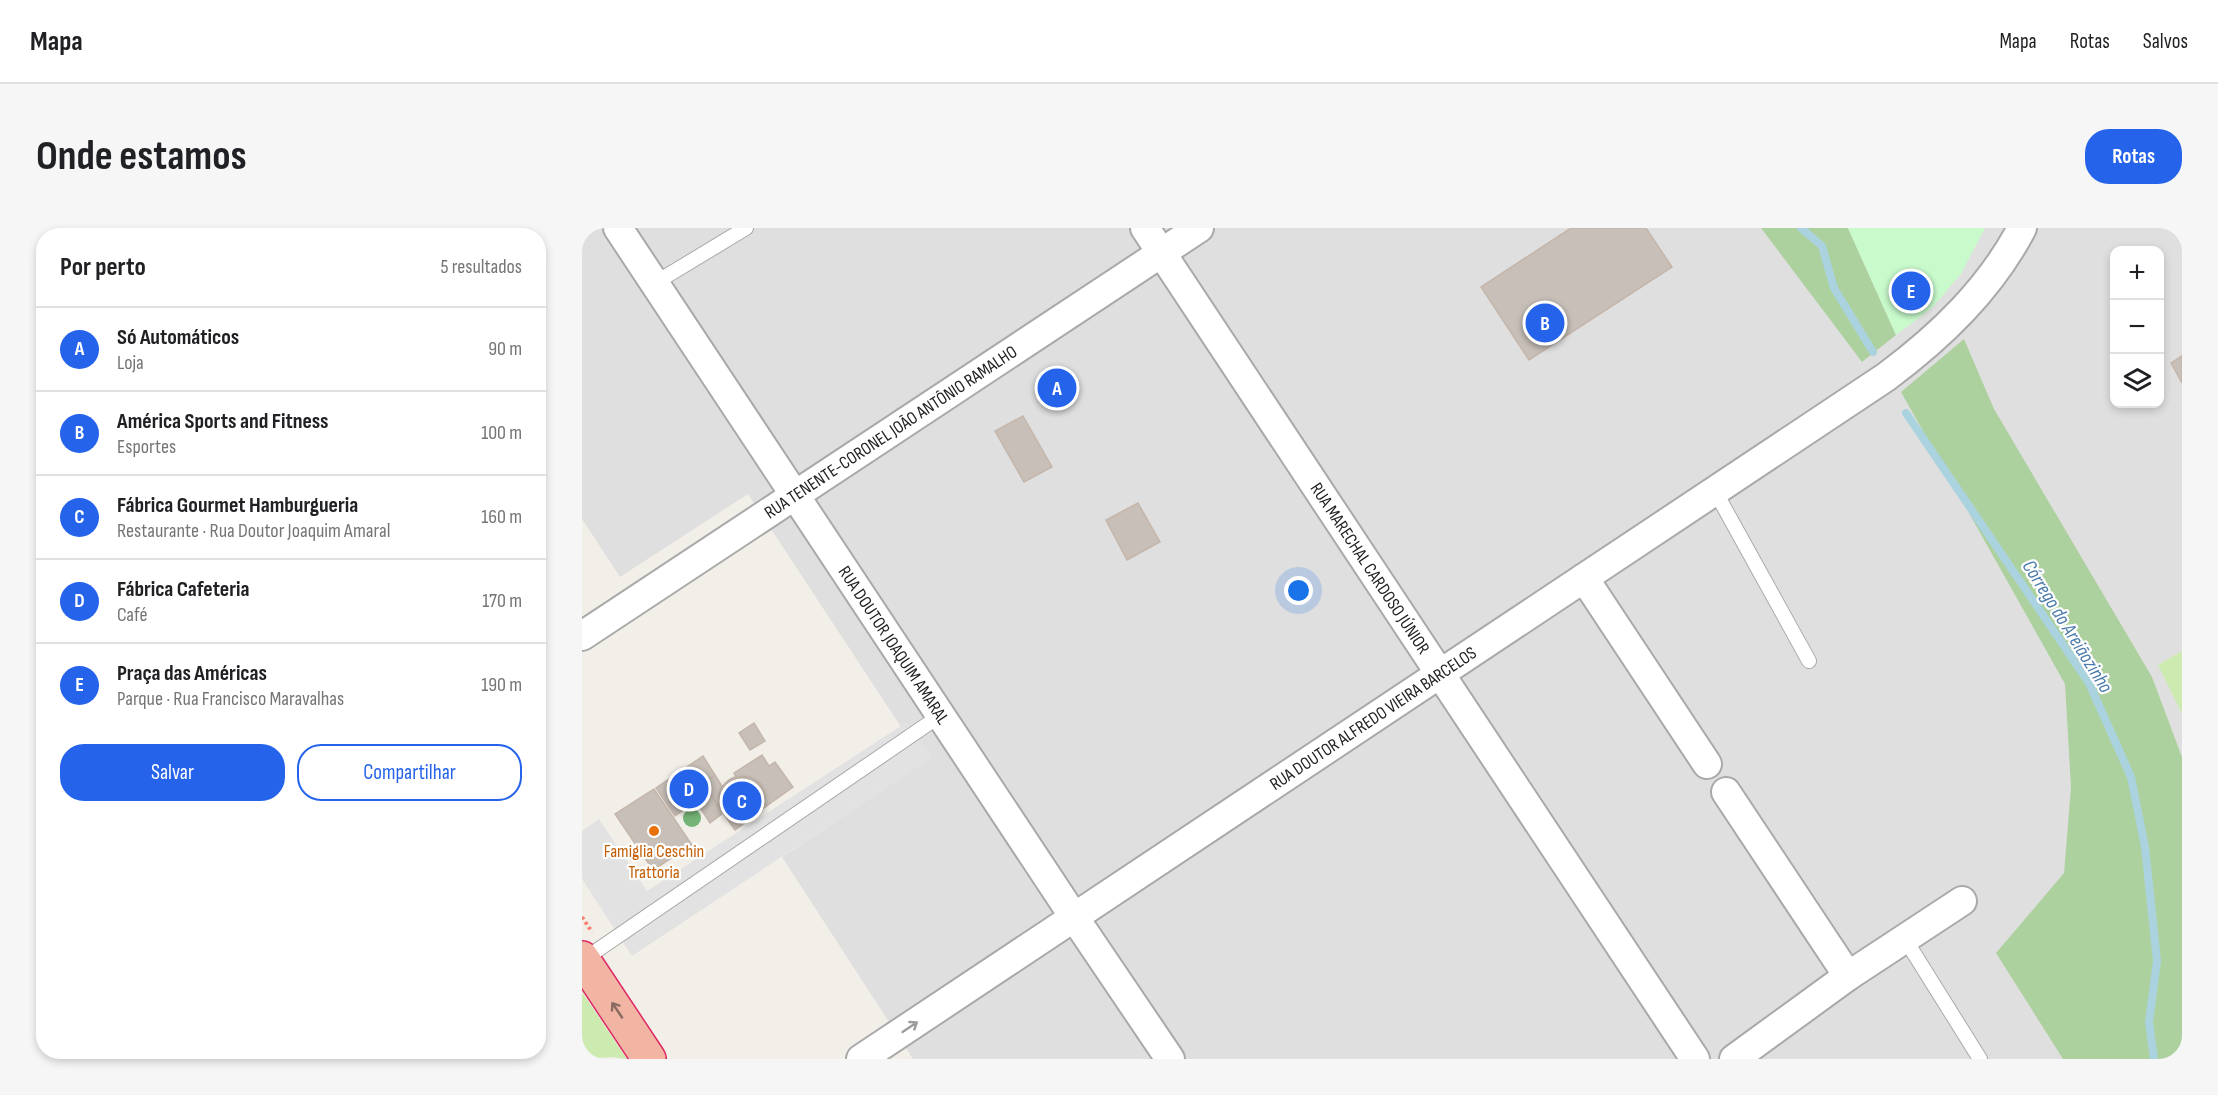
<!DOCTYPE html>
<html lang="pt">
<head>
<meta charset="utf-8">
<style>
	:root { --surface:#fff; --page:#f6f6f6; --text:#202124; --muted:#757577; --line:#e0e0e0; --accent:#2563eb }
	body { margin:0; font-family:"Sofia Sans Condensed",sans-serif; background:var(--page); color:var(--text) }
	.controls { position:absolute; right:18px; top:18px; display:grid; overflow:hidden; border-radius:12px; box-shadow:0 3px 9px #0003 }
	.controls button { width:54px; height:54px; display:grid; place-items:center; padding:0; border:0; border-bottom:2px solid var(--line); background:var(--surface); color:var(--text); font:30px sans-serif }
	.you { position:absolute; left:717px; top:363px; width:21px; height:21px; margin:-15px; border:4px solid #fff; border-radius:50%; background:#1a73e8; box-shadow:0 0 0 9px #1a73e833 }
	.badge { display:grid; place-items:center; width:39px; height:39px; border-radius:50%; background:var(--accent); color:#fff; font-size:20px; font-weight:700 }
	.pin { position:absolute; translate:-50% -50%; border:3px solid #fff; box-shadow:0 2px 6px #0006 }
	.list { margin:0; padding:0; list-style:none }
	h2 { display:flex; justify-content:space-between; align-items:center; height:78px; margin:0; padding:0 24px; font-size:26px }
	h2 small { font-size:20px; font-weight:400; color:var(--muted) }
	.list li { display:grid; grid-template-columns:39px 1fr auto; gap:18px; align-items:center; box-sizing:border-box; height:84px; padding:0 24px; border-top:2px solid var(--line) }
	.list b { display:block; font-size:22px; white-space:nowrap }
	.list p { margin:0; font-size:20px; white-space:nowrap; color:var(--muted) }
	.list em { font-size:20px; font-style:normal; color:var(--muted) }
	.actions { display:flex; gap:12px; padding:18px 24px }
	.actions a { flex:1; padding:14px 0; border:2px solid var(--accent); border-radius:24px; text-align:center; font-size:21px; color:var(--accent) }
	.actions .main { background:var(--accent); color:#fff }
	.icon { flex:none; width:33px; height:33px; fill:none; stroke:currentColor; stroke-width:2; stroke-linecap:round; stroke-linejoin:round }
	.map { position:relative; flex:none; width:1600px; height:831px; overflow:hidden; border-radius:24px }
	header { display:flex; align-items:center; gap:36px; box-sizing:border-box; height:84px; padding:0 30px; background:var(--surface); border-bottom:2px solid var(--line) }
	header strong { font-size:28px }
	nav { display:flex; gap:33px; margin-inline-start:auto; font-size:21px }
	.intro { display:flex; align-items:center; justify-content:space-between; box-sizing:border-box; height:144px; padding:0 36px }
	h1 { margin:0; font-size:42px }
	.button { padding:15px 27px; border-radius:24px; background:var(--accent); color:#fff; font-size:21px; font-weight:700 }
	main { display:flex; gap:36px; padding:0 36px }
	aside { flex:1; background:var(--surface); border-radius:24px; box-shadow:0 3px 9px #0003 }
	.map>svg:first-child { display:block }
	.residential { fill:#e0dfdf; fill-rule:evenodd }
	.grass { fill:#cdebb0 }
	.forest { fill:#add19e }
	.park { fill:#c8facc }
	.parking { fill:#e2e2e2 }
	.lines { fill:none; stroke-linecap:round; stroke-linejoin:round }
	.stream { stroke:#aad3df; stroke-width:8 }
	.building { fill:#c7bfb8; stroke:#c4b6ab; stroke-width:1.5 }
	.service-casing { stroke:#a9a9a9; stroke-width:16 }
	.minor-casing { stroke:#a9a9a9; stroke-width:32 }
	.trunk-casing { stroke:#dc2a67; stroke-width:36 }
	.path { stroke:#fa8072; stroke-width:4; stroke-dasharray:3 3; stroke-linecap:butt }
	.service { stroke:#fff; stroke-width:14 }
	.minor { stroke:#fff; stroke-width:28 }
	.trunk { stroke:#f2b4a3; stroke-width:33 }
	.tree { fill:#74b475 }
	.oneway { stroke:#8a6b62 }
	.oneway2 { stroke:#9c9c9c }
	.food-dot { fill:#e8710a; stroke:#fff; stroke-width:2 }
	.labels { text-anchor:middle; stroke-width:4.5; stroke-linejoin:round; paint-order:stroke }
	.street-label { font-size:18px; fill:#222; stroke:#fff }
	.food-label { font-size:18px; fill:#c56008; stroke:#fff }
	.water-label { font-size:20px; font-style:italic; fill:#4a7aab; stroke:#fff }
</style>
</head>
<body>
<header>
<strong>Mapa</strong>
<nav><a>Mapa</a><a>Rotas</a><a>Salvos</a></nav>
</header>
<div class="intro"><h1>Onde estamos</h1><a class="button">Rotas</a></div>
<main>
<aside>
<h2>Por perto<small>5 resultados</small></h2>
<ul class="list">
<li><span class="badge">A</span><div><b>Só Automáticos</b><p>Loja</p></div><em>90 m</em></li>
<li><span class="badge">B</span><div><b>América Sports and Fitness</b><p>Esportes</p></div><em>100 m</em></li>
<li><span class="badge">C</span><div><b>Fábrica Gourmet Hamburgueria</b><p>Restaurante · Rua Doutor Joaquim Amaral</p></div><em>160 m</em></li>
<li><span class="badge">D</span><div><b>Fábrica Cafeteria</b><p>Café</p></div><em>170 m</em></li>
<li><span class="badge">E</span><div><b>Praça das Américas</b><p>Parque · Rua Francisco Maravalhas</p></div><em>190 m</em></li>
</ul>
<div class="actions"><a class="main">Salvar</a><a>Compartilhar</a></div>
</aside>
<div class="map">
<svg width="1600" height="831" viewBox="0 0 1600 831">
	<rect width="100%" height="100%" fill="#f2efe9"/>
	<path class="residential" d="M0,0H1600V831H331L200,629L342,534L166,266L38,349L0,291ZM1532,22H1578V176H1532Z"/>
	<path class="grass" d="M1600,423V486L1576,437Z
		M0,764L45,831L31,829L0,831Z"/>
	<path class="forest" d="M1179,0H1266L1314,107L1280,134Z
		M1382,111L1412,181L1570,449L1600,529V831H1481L1414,725L1482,645L1489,559L1483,456L1319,164Z"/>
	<path class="park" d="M1266,0H1403L1379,46L1350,80L1314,107Z"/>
	<path class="parking" d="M325,494L350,529L50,728L0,651V603L17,591L65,663Z"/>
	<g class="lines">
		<path class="stream" d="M1219,0L1240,18L1252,60L1291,124
			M1324,185L1507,455L1549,549L1563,619L1575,733L1567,794L1572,831"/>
	</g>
	<path class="building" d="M989,0H1064L1090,39L947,132L899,59Z
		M1600,128V155L1589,135Z
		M441,188L470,239L442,254L413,203Z
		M556,275L578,314L545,332L524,292Z
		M172,495L183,513L168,522L157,505Z
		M180,527L187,538L193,534L211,559L183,579V564L178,555L168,549H154L152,545Z
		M121,528L133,547L122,555L141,585L128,595L114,573L93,588L74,560Z
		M133,547L140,558L137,566V580L122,555Z
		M137 571a23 23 0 1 1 46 0a23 23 0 1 1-46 0Z
		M72,561L110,617L71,642L33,586Z
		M141,585L154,593H165L153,602Z"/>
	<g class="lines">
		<g class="service-casing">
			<path id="service" d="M73,55L164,0
				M1133,263L1227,433
				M1323,711L1398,831
				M1,732L359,487"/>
		</g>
		<g class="minor-casing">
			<g id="minor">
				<path id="s1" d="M36,0L492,689L588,831"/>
				<path id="s2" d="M563,0L1113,831"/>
				<path d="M1002,350L1125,536"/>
				<path id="s3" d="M0,408L617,0"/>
				<path d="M1144,564L1266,748"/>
				<path id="s4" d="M279,831L1304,149C1359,108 1408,61 1440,0"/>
				<path d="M1152,831L1266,748L1380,673"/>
			</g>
		</g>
		<g class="trunk-casing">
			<path id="trunk" d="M0,730L67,831"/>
		</g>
		<path class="path" d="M0,689L10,704"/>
		<use href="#service" class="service"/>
		<use href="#minor" class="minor"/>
		<use href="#trunk" class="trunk"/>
	</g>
	<circle class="tree" cx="110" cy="590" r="9"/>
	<defs><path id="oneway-shaft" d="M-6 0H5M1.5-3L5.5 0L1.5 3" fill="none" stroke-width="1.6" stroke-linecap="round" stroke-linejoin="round" transform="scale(1.5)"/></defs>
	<use class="oneway" href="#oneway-shaft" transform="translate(35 782) rotate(-124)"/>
	<use class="oneway2" href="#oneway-shaft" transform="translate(328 799) rotate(-34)"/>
	<circle class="food-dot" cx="72" cy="603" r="6"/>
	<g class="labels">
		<g class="street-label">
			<text dy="6" stroke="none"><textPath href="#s3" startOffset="370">RUA TENENTE-CORONEL JOÃO ANTÔNIO RAMALHO</textPath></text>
			<text dy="6" stroke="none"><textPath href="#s2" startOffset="408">RUA MARECHAL CARDOSO JÚNIOR</textPath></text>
			<text dy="6" stroke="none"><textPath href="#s1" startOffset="500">RUA DOUTOR JOAQUIM AMARAL</textPath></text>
			<text dy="6" stroke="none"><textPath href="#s4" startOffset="615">RUA DOUTOR ALFREDO VIEIRA BARCELOS</textPath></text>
		</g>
		<g class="food-label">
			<text x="72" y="629">Famiglia Ceschin<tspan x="72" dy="21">Trattoria</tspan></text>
		</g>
		<g class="water-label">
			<text transform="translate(1486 398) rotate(58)" y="7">Córrego do Areiãozinho</text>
		</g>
	</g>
</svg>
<div class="controls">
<button>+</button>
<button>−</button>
<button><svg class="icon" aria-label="layers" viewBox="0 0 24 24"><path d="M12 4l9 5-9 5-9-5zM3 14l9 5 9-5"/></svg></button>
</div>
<div class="you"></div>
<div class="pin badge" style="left:475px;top:160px">A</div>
<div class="pin badge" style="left:963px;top:95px">B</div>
<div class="pin badge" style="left:160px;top:573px">C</div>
<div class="pin badge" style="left:107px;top:561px">D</div>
<div class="pin badge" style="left:1329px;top:63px">E</div>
</div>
</main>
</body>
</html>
